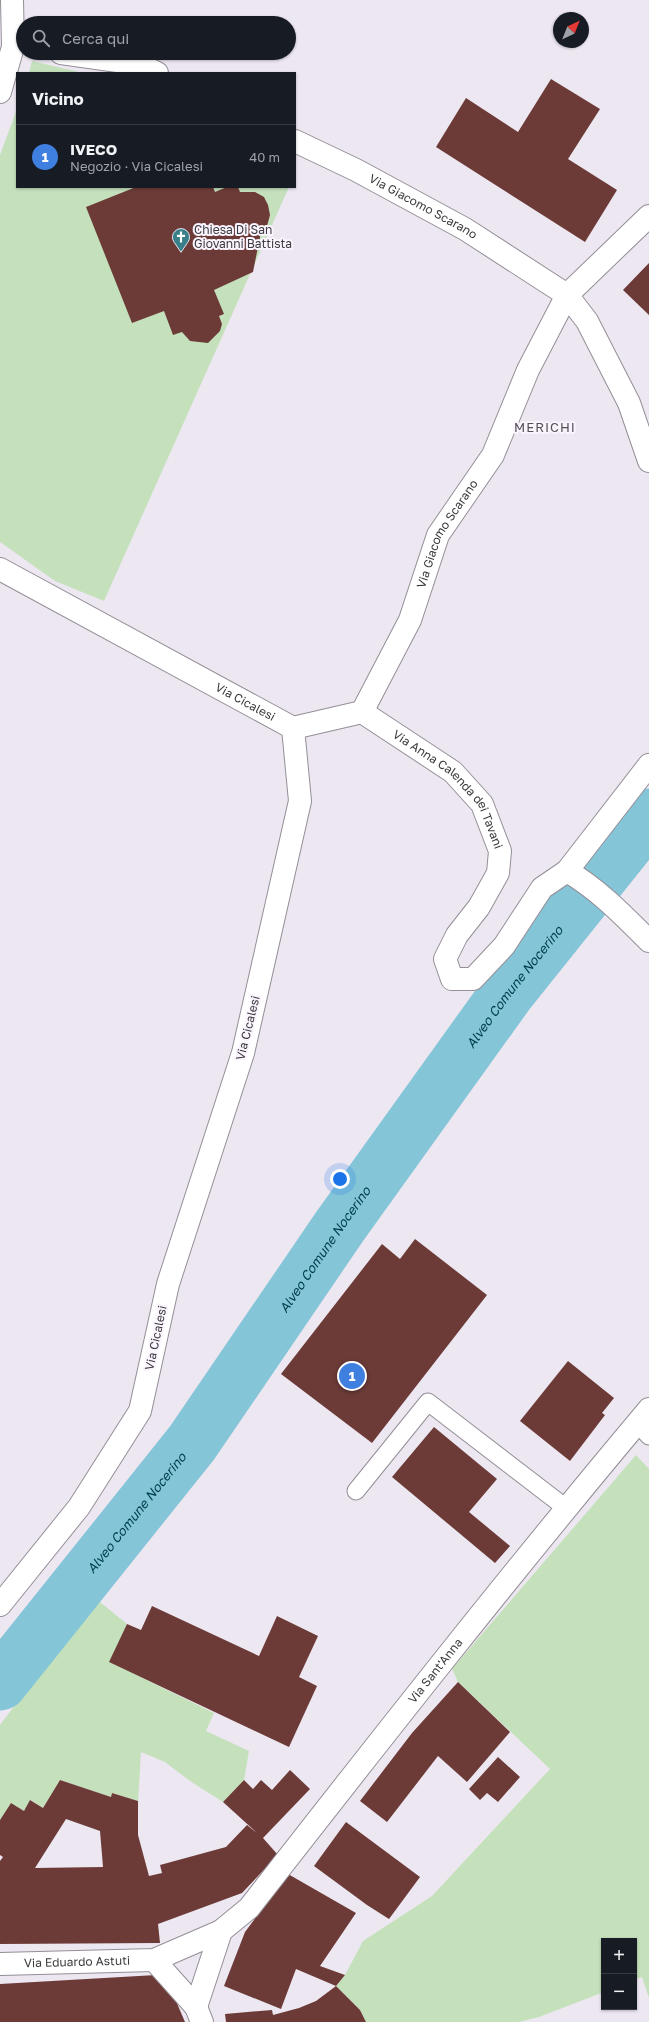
<!DOCTYPE html>
<html lang="it">
<head>
<meta charset="utf-8">
<style>
	:root { --surface:#171b24; --page:#242831; --text:#f1f3f6; --muted:#9ea1a6; --line:#363941; --accent:#d93025 }
	body { margin:0; font-family:"Golos Text",sans-serif; background:var(--page); color:var(--text) }
	.controls { position:absolute; right:12px; bottom:12px; display:grid; overflow:hidden; border-radius:0px; box-shadow:0 1px 3px #0004 }
	.controls button { width:36px; height:36px; display:grid; place-items:center; padding:0; border:0; border-bottom:1px solid var(--line); background:var(--surface); color:var(--text); font:20px sans-serif }
	.compass { position:absolute; left:553px; top:12px; width:36px; height:36px; border-radius:50%; background:var(--surface); box-shadow:0 1px 3px #0004; rotate:43deg }
	.you { position:absolute; left:340px; top:1179px; width:14px; height:14px; margin:-10px; border:3px solid #fff; border-radius:50%; background:#1a73e8; box-shadow:0 0 0 6px #1a73e833 }
	.badge { display:grid; place-items:center; width:26px; height:26px; border-radius:50%; background:var(--accent); color:#fff; font-size:13px; font-weight:700 }
	.pin { position:absolute; translate:-50% -50%; border:2px solid #fff; box-shadow:0 1px 4px #0006 }
	.list { margin:0; padding:0; list-style:none }
	h2 { display:flex; justify-content:space-between; align-items:center; height:52px; margin:0; padding:0 16px; font-size:17px }
	h2 small { font-size:13px; font-weight:400; color:var(--muted) }
	.list li { display:grid; grid-template-columns:26px 1fr auto; gap:12px; align-items:center; box-sizing:border-box; height:64px; padding:0 16px; border-top:1px solid var(--line) }
	.list b { display:block; font-size:15px; white-space:nowrap }
	.list p { margin:0; font-size:13px; white-space:nowrap; color:var(--muted) }
	.list em { font-size:13px; font-style:normal; color:var(--muted) }
	.icon { flex:none; width:22px; height:22px; fill:none; stroke:currentColor; stroke-width:2; stroke-linecap:round; stroke-linejoin:round }
	.map { position:relative; flex:none; width:649px; height:2022px; overflow:hidden }
	.search { position:absolute; background:var(--surface); box-shadow:0 1px 3px #0004; left:16px; top:16px; width:280px; height:44px; display:flex; align-items:center; gap:10px; box-sizing:border-box; padding:0 14px; border-radius:22px; color:var(--muted); font-size:15px }
	.panel { position:absolute; background:var(--surface); box-shadow:0 1px 3px #0004; left:16px; top:72px; width:280px; height:116px; border-radius:0px }
	.map>svg:first-child { display:block }
	.green { fill:#c5e1bc }
	.lines { fill:none; stroke-linecap:round; stroke-linejoin:round }
	.river { stroke:#85c5d8; stroke-width:55 }
	.building { fill:#6c3b38; fill-rule:evenodd }
	.service-casing { stroke:#948e97; stroke-width:19 }
	.minor-casing { stroke:#948e97; stroke-width:24 }
	.secondary-casing { stroke:#948e97; stroke-width:24 }
	.service { stroke:#fff; stroke-width:17 }
	.minor { stroke:#fff; stroke-width:22 }
	.secondary { stroke:#fff; stroke-width:22 }
	.labels { text-anchor:middle; stroke-width:4; stroke-linejoin:round; paint-order:stroke }
	.street-label { font-size:12px; fill:#3d3a3e; stroke:#faf4fe }
	.poi-label { font-size:12px; fill:#3d3a3e; stroke:#faf4fe; text-anchor:start }
	.neighbourhood-label { font-size:13px; letter-spacing:1px; fill:#554f58; stroke:#faf4fe }
	.water-label { font-size:13px; font-style:italic; fill:#003d4a; stroke:#faf4fe }
</style>
</head>
<body>
<div class="map">
<svg width="649" height="2022" viewBox="0 0 649 2022">
	<rect width="100%" height="100%" fill="#ede7f1"/>
	<path class="green" d="M32,61L75,71L79,73H29Z
		M17,109V187H289L104,601L55,581L0,542V155Z
		M636,1455L649,1469V1998L642,1977L634,1980V1941H604V1992L539,2017L519,2022H366L360,2010L336,1986L345,1975L363,1941L432,1896L550,1769L458,1682L452,1669Z
		M95,1598L127,1624L110,1662L214,1713L206,1731L249,1751L244,1780L223,1802L190,1781L165,1762L141,1752L138,1801L112,1793L111,1797L60,1780L43,1808L31,1800L24,1811L11,1803L0,1820V1725Z"/>
	<g class="lines">
		<path class="river" id="s1" d="M0,1683L192,1443L340,1226L508,992L649,816"/>
	</g>
	<path class="building" d="M551,79L600,109L568,159L617,190L585,242L436,147L466,98L518,132Z
		M136,187H213L215,192L227,187H238L240,192H255L264,197L268,205L270,215L267,226L261,232L253,272L214,290L224,314L219,316L222,324L220,331L208,343L190,341L182,332L173,335L164,311L132,323L86,207Z
		M649,263V315L623,290Z
		M415,1239L487,1295L372,1443L281,1374L382,1244L400,1259Z
		M568,1361L614,1398L602,1413L605,1415L570,1461L520,1421Z
		M434,1427L497,1479L469,1512L510,1546L495,1563L392,1477Z
		M152,1606L259,1656L277,1616L318,1636L299,1677L317,1686L289,1747L109,1662L127,1624L141,1630Z
		M458,1682L510,1732L467,1782L438,1756L387,1822L360,1801L412,1733Z
		M498,1757L520,1777L498,1802L487,1793L480,1800L469,1789Z
		M290,1770L310,1789L263,1838L278,1855L242,1893L158,1924L160,1943L0,1944V1861L3,1857L0,1855V1820L11,1803L24,1811L30,1800L43,1808L60,1780L111,1797L112,1793L138,1801V1835L149,1876L162,1873L160,1865L226,1847L247,1825L257,1833L223,1802L244,1780L253,1789L261,1780L272,1790ZM66,1819L100,1831L103,1867L35,1868Z
		M346,1822L420,1877L389,1919L367,1905L314,1866Z
		M288,1874L356,1913L320,1966L345,1975L336,1986L360,2010L366,2022H226L225,2014L272,2010L273,2015L299,2008L316,2001L336,1986L296,1969L281,2009L224,1986L245,1932Z
		M156,1975L173,1994L185,2022H0V1984Z"/>
	<g class="lines">
		<g class="service-casing">
			<path id="service" d="M637,1423L649,1436
				M356,1491L428,1402L566,1508"/>
		</g>
		<g class="minor-casing">
			<g id="minor">
				<path d="M61,53L139,64L157,73"/>
				<path d="M0,92L13,47L12,0"/>
				<path id="s2" d="M295,141L356,170L465,229L567,295L587,321L629,403L649,461"/>
				<path id="s3" d="M0,569L293,728L300,801L243,1053L168,1284L140,1411L79,1507L0,1605"/>
				<path id="s4" d="M362,712L453,772L482,804L500,851L498,873L479,907L457,935L445,959L452,979H473L504,946L542,888L567,871C598,889 624,916 649,941"/>
				<path id="s5" d="M293,728L362,712L410,620L438,535L493,455L528,370L567,295L649,216"/>
				<path d="M567,871L649,765"/>
			</g>
		</g>
		<g class="secondary-casing">
			<g id="secondary">
				<path d="M154,1960L196,2007L202,2022"/>
				<path id="s6" d="M0,1964L154,1960L221,1931L249,1908C380,1740 512,1572 649,1409"/>
				<path d="M196,2007L221,1931"/>
			</g>
		</g>
		<use href="#service" class="service"/>
		<use href="#minor" class="minor"/>
		<use href="#secondary" class="secondary"/>
	</g>
	<defs>
		<g id="church-pin" transform="scale(0.9)"><path d="M0 17L-7.5 6A9.5 9.5 0 1 1 7.5 6Z" fill="#387f89" stroke="#faf4fe"/><path d="M-1.2-6h2.4v3.5h3.3v2.4h-3.3V6h-2.4V-.1h-3.3v-2.4h3.3Z" fill="#fff"/></g>
	</defs>
	<g fill-rule="evenodd">
		<use href="#church-pin" x="181" y="237"/>
	</g>
	<g class="labels">
		<g class="street-label">
			<text dy="4" stroke="none"><textPath href="#s2" startOffset="144">Via Giacomo Scarano</textPath></text>
			<text dy="4" stroke="none"><textPath href="#s5" startOffset="269">Via Giacomo Scarano</textPath></text>
			<text dy="4" stroke="none"><textPath href="#s3" startOffset="279">Via Cicalesi</textPath></text>
			<text dy="4" stroke="none"><textPath href="#s4" startOffset="119">Via Anna Calenda dei Tavani</textPath></text>
			<text transform="translate(248 1028) rotate(-76)" y="4">Via Cicalesi</text>
			<text transform="translate(156 1338) rotate(-78)" y="4">Via Cicalesi</text>
			<text dy="4" stroke="none"><textPath href="#s6" startOffset="565">Via Sant'Anna</textPath></text>
			<text dy="4" stroke="none"><textPath href="#s6" startOffset="77">Via Eduardo Astuti</textPath></text>
		</g>
		<g class="poi-label">
			<text x="194" y="234">Chiesa Di San<tspan x="194" dy="14">Giovanni Battista</tspan></text>
		</g>
		<g class="neighbourhood-label">
			<text x="545" y="432">MERICHI</text>
		</g>
		<g class="water-label">
			<text dy="5" stroke="none"><textPath href="#s1" startOffset="866">Alveo Comune Nocerino</textPath></text>
			<text dy="5" stroke="none"><textPath href="#s1" startOffset="542">Alveo Comune Nocerino</textPath></text>
			<text dy="5" stroke="none"><textPath href="#s1" startOffset="218">Alveo Comune Nocerino</textPath></text>
		</g>
	</g>
</svg>
<div class="controls">
<button>+</button>
<button>−</button>
</div>
<svg class="compass" viewBox="-18 -18 36 36"><path d="M0-13l5 13h-10z" fill="#e53935"/><path d="M0 13l5-13h-10z" fill="#9ea1a6"/></svg>
<div class="you"></div>
<div class="pin badge" style="left:352px;top:1376px;background:#3f7fe0">1</div>
<div class="search"><svg class="icon" aria-label="search" viewBox="0 0 24 24"><circle cx="10" cy="10" r="6"/><path d="M15 15l6 6"/></svg>Cerca qui</div>
<section class="panel">
<h2>Vicino<small></small></h2>
<ul class="list">
<li><span class="badge" style="background:#3f7fe0">1</span><div><b>IVECO</b><p>Negozio · Via Cicalesi</p></div><em>40 m</em></li>
</ul>
</section>
</div>
</body>
</html>
